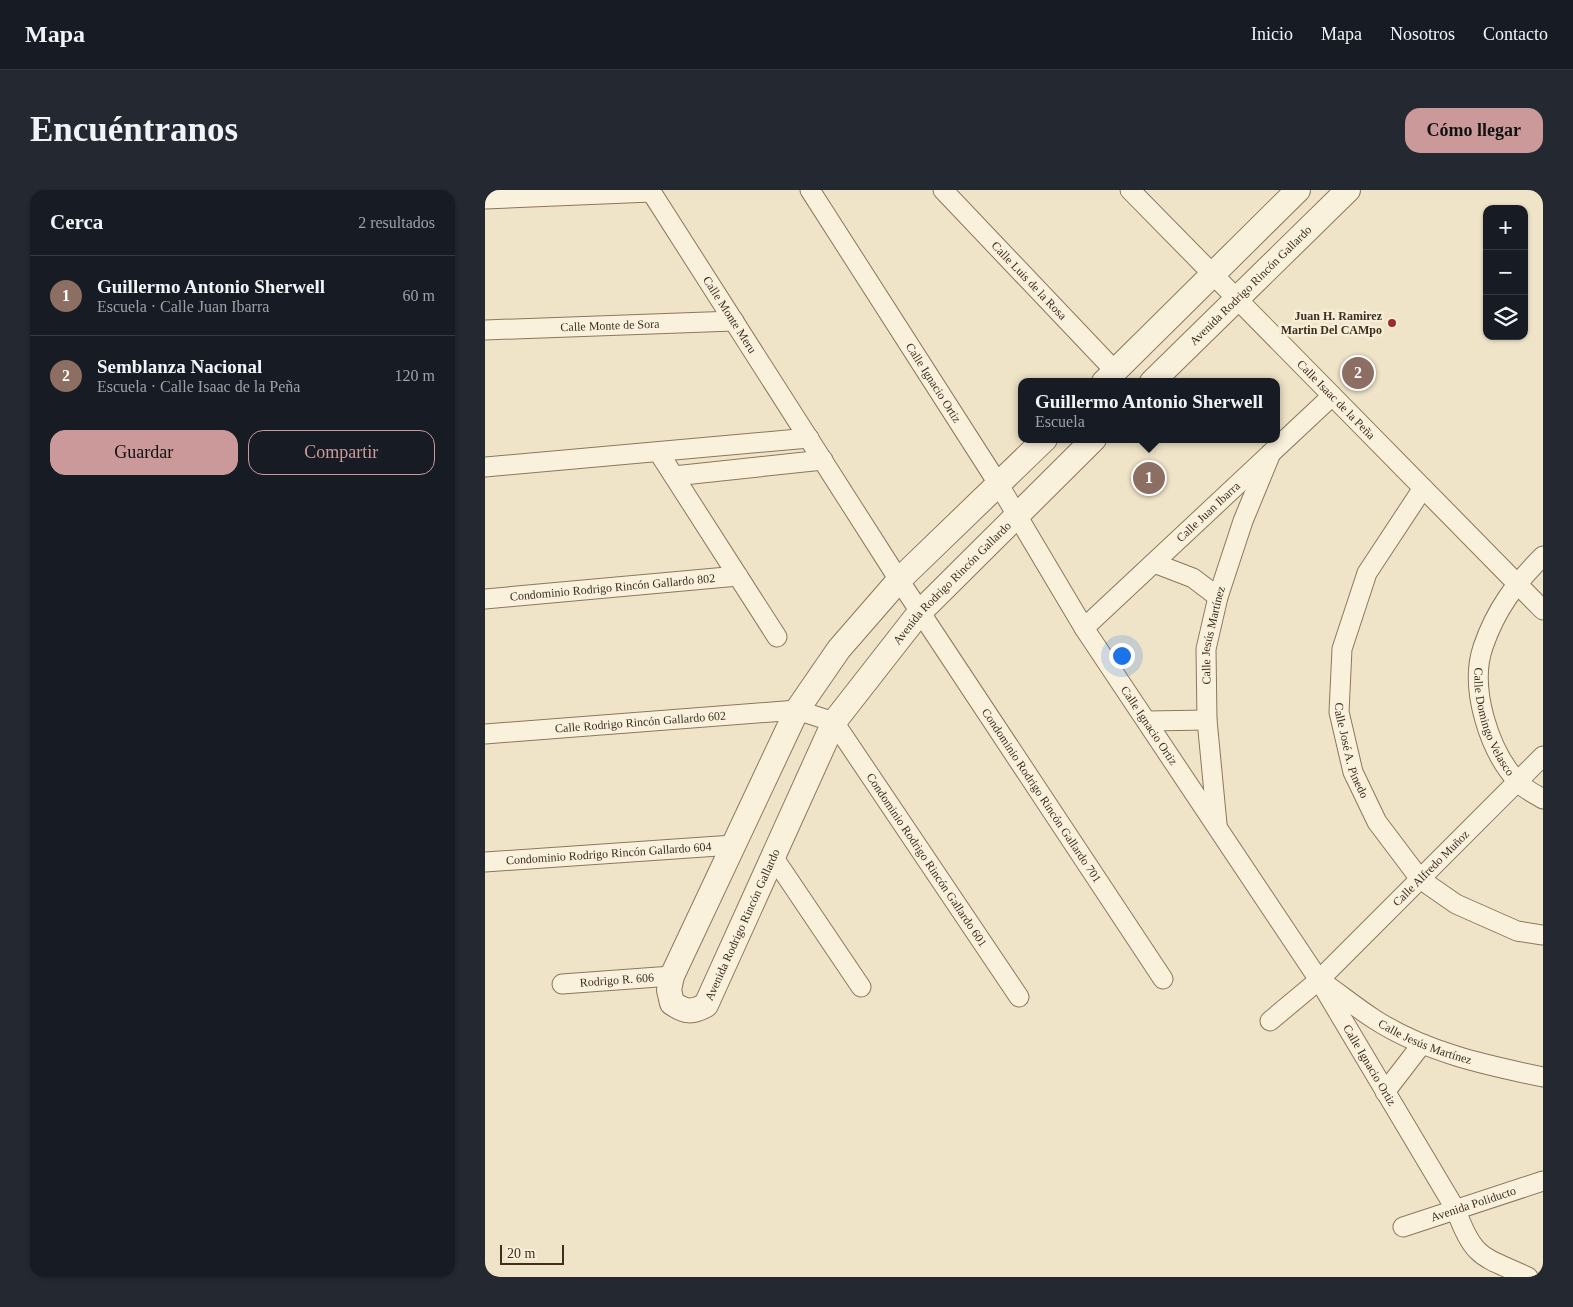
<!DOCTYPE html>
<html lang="es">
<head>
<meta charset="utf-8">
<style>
	:root { --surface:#171b24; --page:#242831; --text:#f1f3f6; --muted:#9ea1a6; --line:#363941; --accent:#cc999b }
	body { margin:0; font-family:Georgia,serif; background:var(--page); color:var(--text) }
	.controls { position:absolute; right:15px; top:15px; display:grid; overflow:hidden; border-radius:10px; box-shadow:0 1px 4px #0004 }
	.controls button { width:45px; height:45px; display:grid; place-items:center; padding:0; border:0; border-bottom:1px solid var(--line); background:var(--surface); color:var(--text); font:25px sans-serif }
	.scale { position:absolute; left:15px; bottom:12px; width:64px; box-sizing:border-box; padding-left:5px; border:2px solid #3d2e20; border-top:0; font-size:14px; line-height:18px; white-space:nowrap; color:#3d2e20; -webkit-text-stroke:4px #f7eed8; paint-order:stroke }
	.you { position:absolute; left:636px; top:465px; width:18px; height:18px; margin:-12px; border:4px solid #fff; border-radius:50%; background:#1a73e8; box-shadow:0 0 0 8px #1a73e833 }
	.badge { display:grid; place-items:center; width:32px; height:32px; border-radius:50%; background:var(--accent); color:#fff; font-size:16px; font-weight:700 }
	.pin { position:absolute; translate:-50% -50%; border:2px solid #fff; box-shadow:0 1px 5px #0006 }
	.popup { position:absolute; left:533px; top:188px; width:262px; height:65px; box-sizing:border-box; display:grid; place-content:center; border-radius:10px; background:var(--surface); filter:drop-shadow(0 1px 4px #0005); font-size:16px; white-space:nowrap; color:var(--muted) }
	.popup b { font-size:19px; color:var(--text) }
	.popup::after { content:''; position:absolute; left:50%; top:100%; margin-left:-10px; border:10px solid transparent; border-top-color:var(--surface) }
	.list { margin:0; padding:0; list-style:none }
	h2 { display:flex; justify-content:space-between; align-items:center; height:65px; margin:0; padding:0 20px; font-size:21px }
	h2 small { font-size:16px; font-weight:400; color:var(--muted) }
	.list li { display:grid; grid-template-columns:32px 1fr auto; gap:15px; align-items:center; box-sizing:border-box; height:80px; padding:0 20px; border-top:1px solid var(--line) }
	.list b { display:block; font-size:19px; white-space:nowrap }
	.list p { margin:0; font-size:16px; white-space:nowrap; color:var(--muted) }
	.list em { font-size:16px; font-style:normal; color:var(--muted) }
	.actions { display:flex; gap:10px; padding:15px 20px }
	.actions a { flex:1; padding:11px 0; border:1px solid var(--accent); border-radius:15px; text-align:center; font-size:18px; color:var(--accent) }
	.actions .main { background:var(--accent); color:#111 }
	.icon { flex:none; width:28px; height:28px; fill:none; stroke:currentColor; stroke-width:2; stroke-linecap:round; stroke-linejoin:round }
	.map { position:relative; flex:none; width:1058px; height:1087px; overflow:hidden; border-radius:15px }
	header { display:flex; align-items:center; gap:30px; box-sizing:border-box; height:70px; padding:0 25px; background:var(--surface); border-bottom:1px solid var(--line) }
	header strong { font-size:24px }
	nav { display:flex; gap:28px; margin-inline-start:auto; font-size:18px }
	.intro { display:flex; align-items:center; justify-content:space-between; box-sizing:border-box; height:120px; padding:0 30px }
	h1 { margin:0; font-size:35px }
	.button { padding:12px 22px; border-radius:15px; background:var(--accent); color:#111; font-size:18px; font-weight:700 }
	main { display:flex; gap:30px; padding:0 30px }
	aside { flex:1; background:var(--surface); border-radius:15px; box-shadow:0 1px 4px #0004 }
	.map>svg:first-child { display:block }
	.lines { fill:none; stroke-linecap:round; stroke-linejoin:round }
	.minor-casing { stroke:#8d765c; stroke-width:21 }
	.tertiary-casing { stroke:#8d765c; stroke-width:26 }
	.minor { stroke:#faf1dc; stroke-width:19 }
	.tertiary { stroke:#faf1dc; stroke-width:24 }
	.poi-dot { fill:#9e2a2b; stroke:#f7eed8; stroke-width:2 }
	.labels { text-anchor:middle; stroke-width:5; stroke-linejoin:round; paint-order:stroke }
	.street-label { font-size:12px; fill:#3d2e20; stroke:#f7eed8 }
	.poi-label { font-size:12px; font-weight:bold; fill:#3d2e20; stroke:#f7eed8; text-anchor:end }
</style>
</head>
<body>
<header>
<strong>Mapa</strong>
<nav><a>Inicio</a><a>Mapa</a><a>Nosotros</a><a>Contacto</a></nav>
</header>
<div class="intro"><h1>Encuéntranos</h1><a class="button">Cómo llegar</a></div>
<main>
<aside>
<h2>Cerca<small>2 resultados</small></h2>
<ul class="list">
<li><span class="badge" style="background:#8d6e63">1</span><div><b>Guillermo Antonio Sherwell</b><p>Escuela · Calle Juan Ibarra</p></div><em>60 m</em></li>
<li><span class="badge" style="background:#8d6e63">2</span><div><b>Semblanza Nacional</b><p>Escuela · Calle Isaac de la Peña</p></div><em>120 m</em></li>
</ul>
<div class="actions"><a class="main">Guardar</a><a>Compartir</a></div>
</aside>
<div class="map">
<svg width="1058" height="1087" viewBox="0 0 1058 1087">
	<rect width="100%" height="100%" fill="#f0e4c8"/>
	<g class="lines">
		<g class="minor-casing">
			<g id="minor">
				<path id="s1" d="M165,0L414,390L678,789"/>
				<path id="s2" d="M325,0L514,295L599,438L834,790L971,1020C989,1070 998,1066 1043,1087"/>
				<path id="s3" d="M458,0L630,181"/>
				<path id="s4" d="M645,0L1058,420"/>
				<path d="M0,9L166,2"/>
				<path id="s5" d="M0,140L249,131"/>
				<path d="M174,263L292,447"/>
				<path d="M0,277L324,248"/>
				<path d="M189,286L338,270"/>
				<path id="s6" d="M938,298L882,383L857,459L854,522L868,582L892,632L935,689L971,714L1032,741L1058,745"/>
				<path id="s7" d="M1058,366C1030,394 1011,419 998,457C984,498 1004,561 1033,592C1039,599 1050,604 1058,609"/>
				<path d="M669,373L708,388L733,407"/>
				<path id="s8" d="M0,409L253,386"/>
				<path id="s9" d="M599,438L847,206"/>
				<path d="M663,531L722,530"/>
				<path id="s10" d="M0,544L312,520L349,532L534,807"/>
				<path id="s11" d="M732,634L722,530L721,459L733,407L758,331L786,263"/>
				<path d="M287,665L376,797"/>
				<path id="s12" d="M0,672L248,655"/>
				<path id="s13" d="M839,793C856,805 872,818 889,829C940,862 1000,875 1058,887"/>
				<path id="s14" d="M77,794L187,786"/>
				<path id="s15" d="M785,831L834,790L1058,566"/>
				<path d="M900,902L937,854"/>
				<path id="s16" d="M918,1037L1058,991"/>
			</g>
		</g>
		<g class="tertiary-casing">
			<g id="tertiary">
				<path d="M619,192L813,0"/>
				<path id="s17" d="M667,192L863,0"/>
				<path id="s18" d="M560,249L414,390L354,459L312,520L187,786L184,800L187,813C200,822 207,823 221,815L349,532L435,422L609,249"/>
			</g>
		</g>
		<use href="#minor" class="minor"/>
		<use href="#tertiary" class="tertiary"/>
	</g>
	<circle class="poi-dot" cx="907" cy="133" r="5"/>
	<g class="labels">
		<g class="street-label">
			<text dy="4" stroke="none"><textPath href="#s3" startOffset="125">Calle Luis de la Rosa</textPath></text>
			<text dy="4" stroke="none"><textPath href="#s17" startOffset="138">Avenida Rodrigo Rincón Gallardo</textPath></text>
			<text dy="4" stroke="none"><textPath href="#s1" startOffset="148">Calle Monte Meru</textPath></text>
			<text dy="4" stroke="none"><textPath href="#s5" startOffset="125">Calle Monte de Sora</textPath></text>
			<text dy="4" stroke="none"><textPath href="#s2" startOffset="229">Calle Ignacio Ortiz</textPath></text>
			<text dy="4" stroke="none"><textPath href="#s4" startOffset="294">Calle Isaac de la Peña</textPath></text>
			<text dy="4" stroke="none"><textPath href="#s9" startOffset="170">Calle Juan Ibarra</textPath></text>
			<text dy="4" stroke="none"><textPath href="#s18" startOffset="1220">Avenida Rodrigo Rincón Gallardo</textPath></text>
			<text dy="4" stroke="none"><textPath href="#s8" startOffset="128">Condominio Rodrigo Rincón Gallardo 802</textPath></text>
			<text dy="4" stroke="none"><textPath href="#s11" startOffset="190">Calle Jesús Martínez</textPath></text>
			<text dy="4" stroke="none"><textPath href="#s7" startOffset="188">Calle Domingo Velasco</textPath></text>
			<text dy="4" stroke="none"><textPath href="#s10" startOffset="156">Calle Rodrigo Rincón Gallardo 602</textPath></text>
			<text dy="4" stroke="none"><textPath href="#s2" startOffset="634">Calle Ignacio Ortiz</textPath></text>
			<text dy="4" stroke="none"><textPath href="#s6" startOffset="285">Calle José A. Pinedo</textPath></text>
			<text dy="4" stroke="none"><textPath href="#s1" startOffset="721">Condominio Rodrigo Rincón Gallardo 701</textPath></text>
			<text dy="4" stroke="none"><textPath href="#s12" startOffset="124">Condominio Rodrigo Rincón Gallardo 604</textPath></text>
			<text dy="4" stroke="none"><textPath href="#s10" startOffset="518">Condominio Rodrigo Rincón Gallardo 601</textPath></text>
			<text dy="4" stroke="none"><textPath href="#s15" startOffset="222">Calle Alfredo Muñoz</textPath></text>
			<text dy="4" stroke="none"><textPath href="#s18" startOffset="815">Avenida Rodrigo Rincón Gallardo</textPath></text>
			<text dy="4" stroke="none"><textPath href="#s14" startOffset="55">Rodrigo R. 606</textPath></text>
			<text dy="4" stroke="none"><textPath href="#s13" startOffset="118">Calle Jesús Martínez</textPath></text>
			<text dy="4" stroke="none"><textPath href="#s2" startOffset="1039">Calle Ignacio Ortiz</textPath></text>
			<text dy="4" stroke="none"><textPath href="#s16" startOffset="74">Avenida Poliducto</textPath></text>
		</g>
		<g class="poi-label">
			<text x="897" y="130">Juan H. Ramirez<tspan x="897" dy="14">Martin Del CAMpo</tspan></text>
		</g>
	</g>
</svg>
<div class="controls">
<button>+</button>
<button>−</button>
<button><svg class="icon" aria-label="layers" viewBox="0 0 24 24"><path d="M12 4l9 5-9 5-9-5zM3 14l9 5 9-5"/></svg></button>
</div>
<div class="scale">20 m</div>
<div class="you"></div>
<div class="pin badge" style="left:664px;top:288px;background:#8d6e63">1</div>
<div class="popup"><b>Guillermo Antonio Sherwell</b>Escuela</div>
<div class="pin badge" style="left:873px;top:183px;background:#8d6e63">2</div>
</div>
</main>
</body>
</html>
